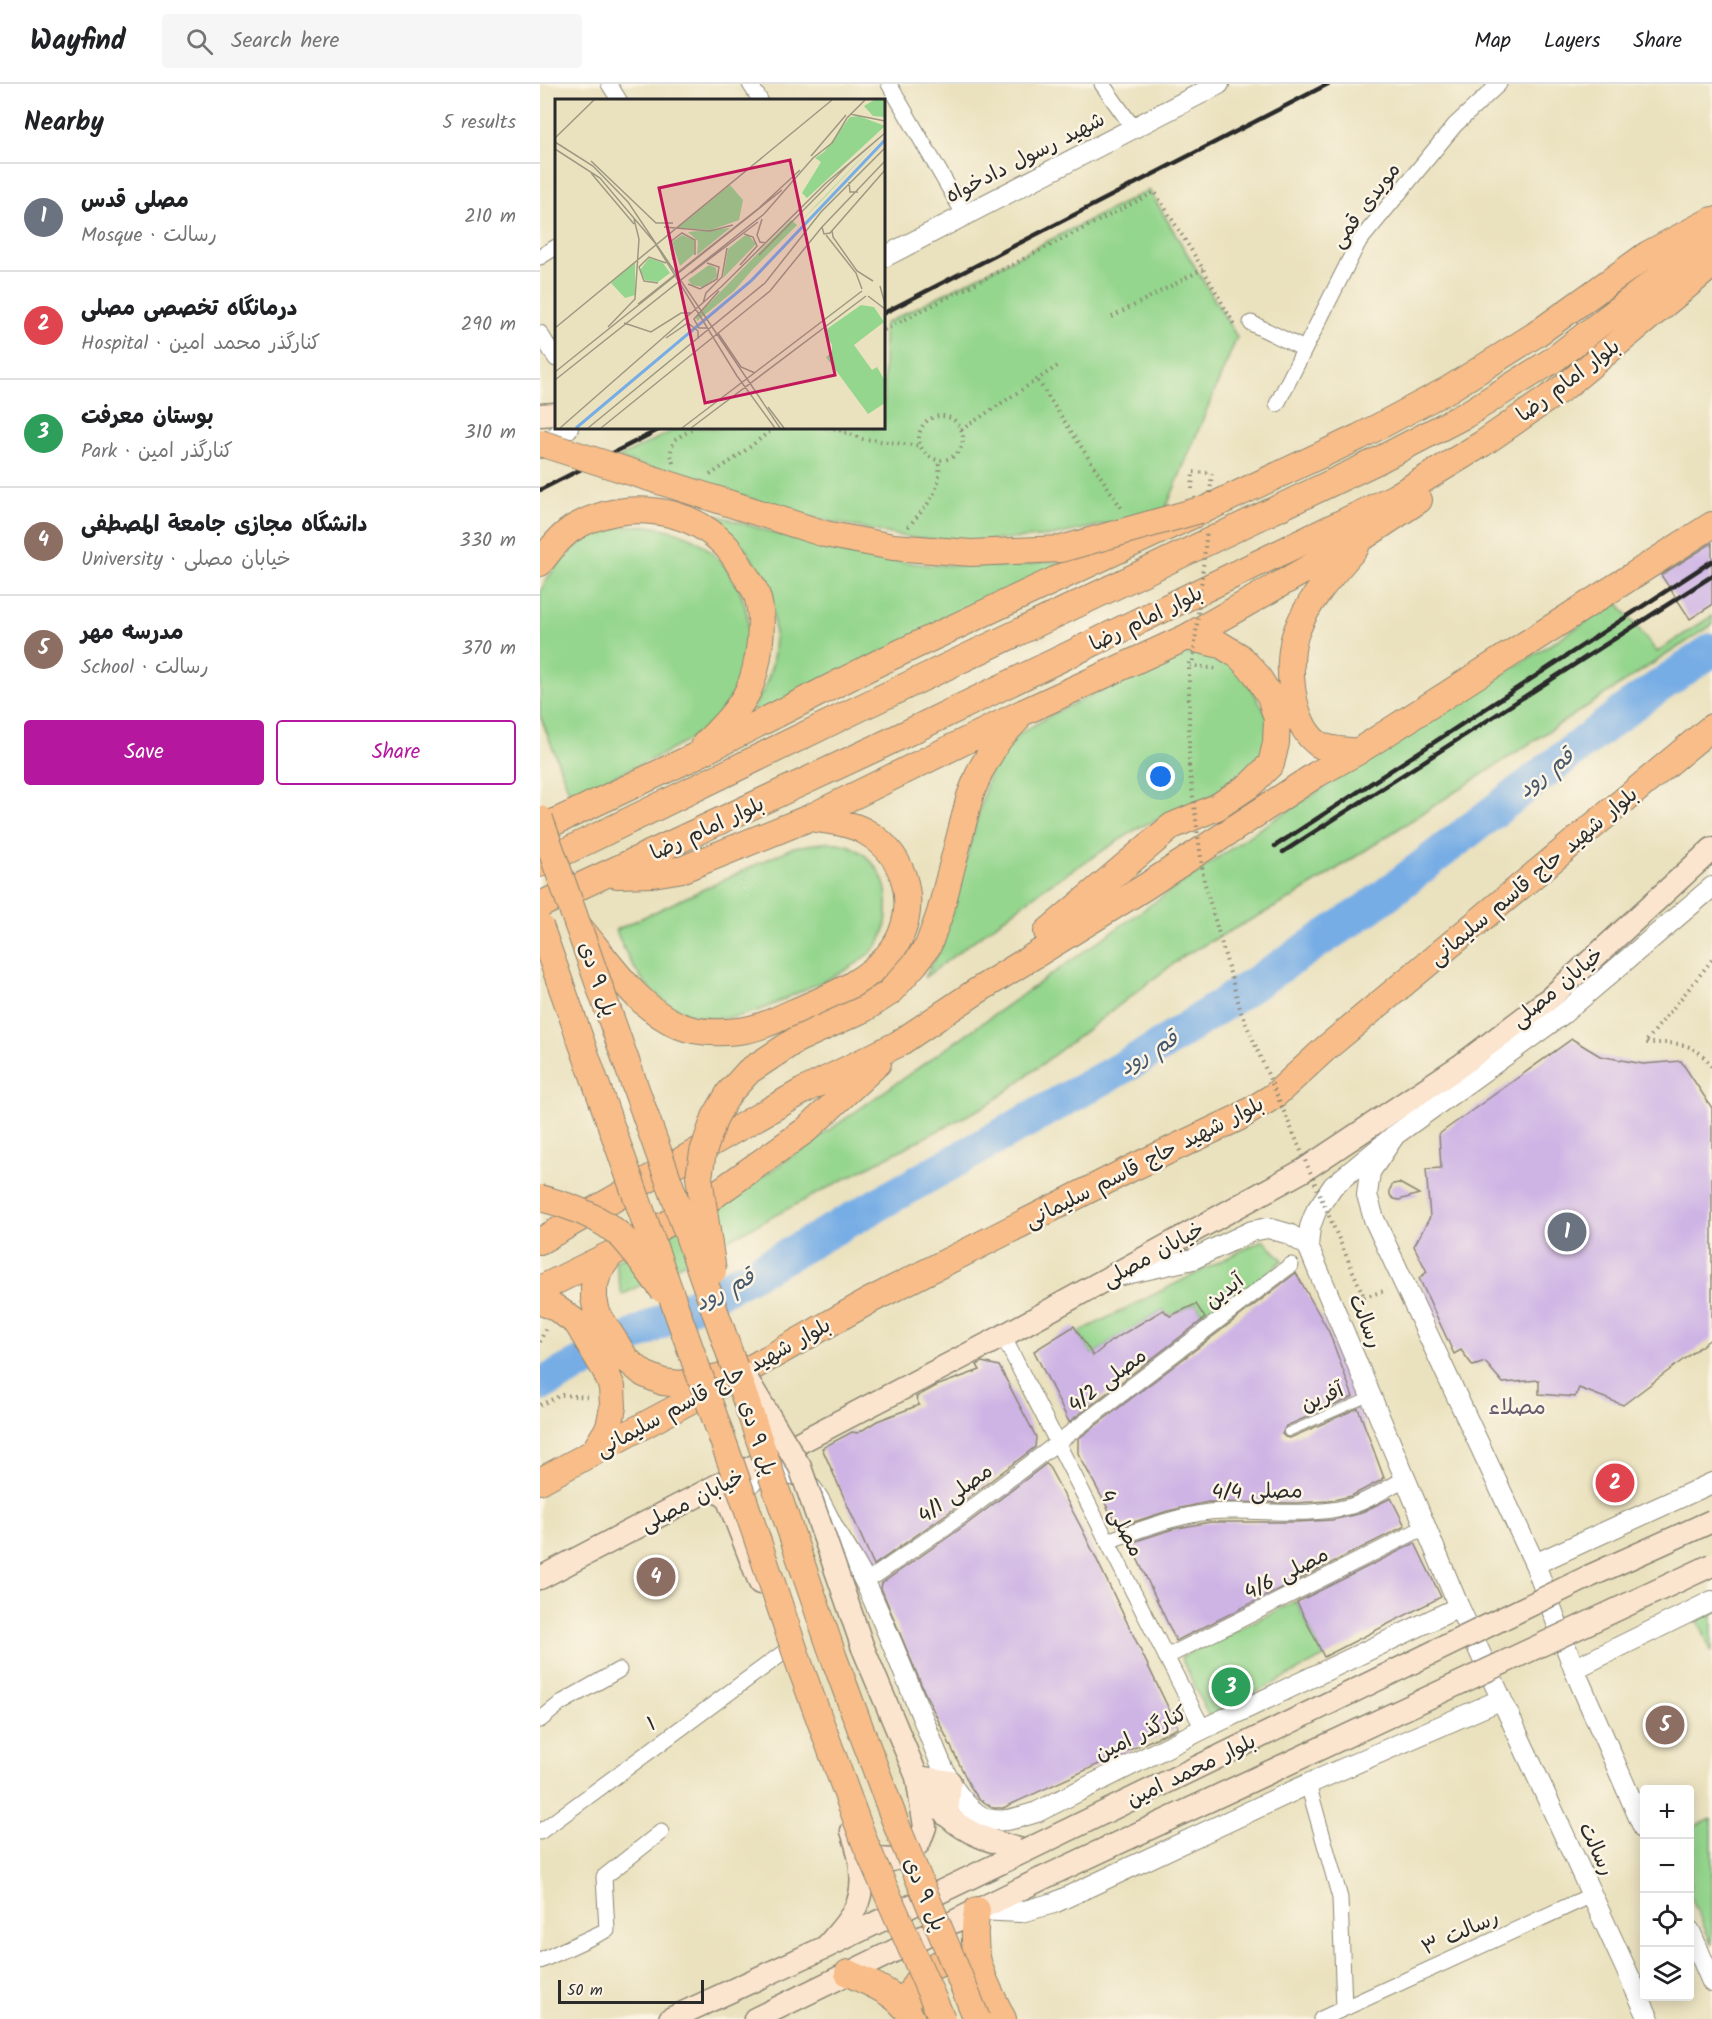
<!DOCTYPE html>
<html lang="en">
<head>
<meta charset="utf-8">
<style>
	:root { --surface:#fff; --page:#f6f6f6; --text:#202124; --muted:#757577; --line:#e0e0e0; --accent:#b5179e }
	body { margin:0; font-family:Kalam,"Playpen Sans Arabic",sans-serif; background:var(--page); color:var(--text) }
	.controls { position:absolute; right:18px; bottom:18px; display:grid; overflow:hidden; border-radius:6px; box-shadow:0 3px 15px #0003 }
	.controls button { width:54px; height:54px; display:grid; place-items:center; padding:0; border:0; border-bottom:2px solid var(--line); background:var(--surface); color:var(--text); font:30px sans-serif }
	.scale { position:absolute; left:18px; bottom:15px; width:146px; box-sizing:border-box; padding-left:6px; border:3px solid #2b2b2b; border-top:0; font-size:16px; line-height:21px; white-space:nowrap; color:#2b2b2b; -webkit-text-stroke:4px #fcf5e5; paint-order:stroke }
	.you { position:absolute; left:621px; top:693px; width:21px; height:21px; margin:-15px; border:4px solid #fff; border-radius:50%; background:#1a73e8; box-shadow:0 0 0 9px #1a73e833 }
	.badge { display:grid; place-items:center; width:39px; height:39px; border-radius:50%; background:var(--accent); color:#fff; font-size:20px; font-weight:700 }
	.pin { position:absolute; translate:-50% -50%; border:3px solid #fff; box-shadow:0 2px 6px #0006 }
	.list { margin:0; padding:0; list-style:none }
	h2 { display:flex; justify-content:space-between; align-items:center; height:78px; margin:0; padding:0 24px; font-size:26px }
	h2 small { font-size:20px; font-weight:400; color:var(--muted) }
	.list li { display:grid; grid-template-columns:39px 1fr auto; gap:18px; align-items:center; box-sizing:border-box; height:108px; padding:0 24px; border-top:2px solid var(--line) }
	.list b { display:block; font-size:22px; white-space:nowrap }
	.list p { margin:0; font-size:20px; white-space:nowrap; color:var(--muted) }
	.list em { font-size:20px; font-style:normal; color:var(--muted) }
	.actions { display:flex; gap:12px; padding:18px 24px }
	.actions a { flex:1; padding:14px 0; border:2px solid var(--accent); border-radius:6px; text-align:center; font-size:21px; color:var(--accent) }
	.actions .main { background:var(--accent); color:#fff }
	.icon { flex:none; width:33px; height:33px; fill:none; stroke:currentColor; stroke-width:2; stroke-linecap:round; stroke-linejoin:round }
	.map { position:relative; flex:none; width:1172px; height:1935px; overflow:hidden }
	header { display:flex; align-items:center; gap:36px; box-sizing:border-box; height:84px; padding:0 30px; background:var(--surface); border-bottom:2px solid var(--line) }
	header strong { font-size:28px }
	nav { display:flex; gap:33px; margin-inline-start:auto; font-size:21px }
	.search { width:420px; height:54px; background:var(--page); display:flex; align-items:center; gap:15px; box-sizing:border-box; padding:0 21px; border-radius:6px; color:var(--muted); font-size:22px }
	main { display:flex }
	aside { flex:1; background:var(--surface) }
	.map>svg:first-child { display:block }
	.green { fill:#94d68d; stroke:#60805c; stroke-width:1.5 }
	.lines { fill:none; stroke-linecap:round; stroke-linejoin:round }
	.river { stroke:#77ade5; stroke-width:34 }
	.building { fill:#ceb3e5 }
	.service-casing { stroke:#8a8674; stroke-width:10 }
	.minor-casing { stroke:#8a8674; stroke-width:17 }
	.tertiary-casing { stroke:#8a8674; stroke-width:22 }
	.secondary-casing { stroke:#8a8674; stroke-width:25 }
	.primary-casing { stroke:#8a8674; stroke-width:28 }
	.path { stroke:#8a8674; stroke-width:4; stroke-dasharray:1.5 4.5; stroke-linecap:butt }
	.service { stroke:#fff; stroke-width:8 }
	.minor { stroke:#fff; stroke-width:15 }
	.tertiary { stroke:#fff; stroke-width:20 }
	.secondary { stroke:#fce5cf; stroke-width:22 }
	.primary { stroke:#f8bd88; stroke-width:26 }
	.rail { stroke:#2b2b2b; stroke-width:4.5 }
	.secondary-bridge-casing { stroke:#8a8674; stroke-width:25; stroke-linecap:butt }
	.primary-bridge-casing { stroke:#8a8674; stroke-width:28; stroke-linecap:butt }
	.path-bridge { stroke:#8a8674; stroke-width:4; stroke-dasharray:1.5 4.5; stroke-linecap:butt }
	.secondary-bridge { stroke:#fce5cf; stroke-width:22 }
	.primary-bridge { stroke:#f8bd88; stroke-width:26 }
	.labels { text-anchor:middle; stroke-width:5; stroke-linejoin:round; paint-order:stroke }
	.street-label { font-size:21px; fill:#2b2b2b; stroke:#fcf5e5 }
	.water-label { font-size:22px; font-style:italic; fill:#46586c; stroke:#fcf5e5 }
	.neighbourhood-label { font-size:22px; fill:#645b6c; stroke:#fcf5e5 }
	.inset-river { fill:none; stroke:#77ade5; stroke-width:3 }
	.inset-road { fill:none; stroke:#9e9883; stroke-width:1.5 }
	.view { fill:#c2185b; fill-opacity:0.15; stroke:#c2185b; stroke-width:3 }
	.inset-edge { fill:none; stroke:#2b2b2b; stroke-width:3 }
</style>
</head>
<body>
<header>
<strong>Wayfind</strong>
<div class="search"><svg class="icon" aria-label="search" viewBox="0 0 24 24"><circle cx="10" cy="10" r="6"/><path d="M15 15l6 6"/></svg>Search here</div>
<nav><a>Map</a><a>Layers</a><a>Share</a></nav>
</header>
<main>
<aside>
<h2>Nearby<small>5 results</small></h2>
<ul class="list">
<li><span class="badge" style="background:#6b7280">1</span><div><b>مصلی قدس</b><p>Mosque · رسالت</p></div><em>210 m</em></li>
<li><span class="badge" style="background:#e0444e">2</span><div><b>درمانگاه تخصصی مصلی</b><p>Hospital · کنارگذر محمد امین</p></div><em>290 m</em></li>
<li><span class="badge" style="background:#2e9e5b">3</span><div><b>بوستان معرفت</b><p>Park · کنارگذر امین</p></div><em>310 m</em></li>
<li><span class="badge" style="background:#8d6e63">4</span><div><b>دانشگاه مجازی جامعة المصطفی</b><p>University · خیابان مصلی</p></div><em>330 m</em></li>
<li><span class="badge" style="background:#8d6e63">5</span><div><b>مدرسه مهر</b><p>School · رسالت</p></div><em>370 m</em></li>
</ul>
<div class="actions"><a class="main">Save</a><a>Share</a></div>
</aside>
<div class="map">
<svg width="1172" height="1935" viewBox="0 0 1172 1935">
	<rect width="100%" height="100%" fill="#fcf5e5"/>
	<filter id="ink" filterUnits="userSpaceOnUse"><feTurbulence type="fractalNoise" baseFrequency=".0167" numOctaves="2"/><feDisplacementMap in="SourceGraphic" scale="12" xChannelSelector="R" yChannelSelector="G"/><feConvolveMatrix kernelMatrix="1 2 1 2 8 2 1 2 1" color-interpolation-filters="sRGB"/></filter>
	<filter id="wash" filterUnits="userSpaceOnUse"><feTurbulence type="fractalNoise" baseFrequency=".008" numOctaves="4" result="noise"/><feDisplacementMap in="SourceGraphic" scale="24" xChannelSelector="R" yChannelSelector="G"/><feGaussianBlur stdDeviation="1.35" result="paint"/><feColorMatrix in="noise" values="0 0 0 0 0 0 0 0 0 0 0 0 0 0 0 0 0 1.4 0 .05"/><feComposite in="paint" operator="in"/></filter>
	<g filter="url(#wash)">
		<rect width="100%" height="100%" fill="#eae1be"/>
		<path class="green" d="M609,106L697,253L626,424L589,435L512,452L430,458L366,453L278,435L78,374L138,344H344V240Z
			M166,428L267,459L324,473L388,481L473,482L531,475L201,641C207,632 214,624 219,614C243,573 238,517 214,478C202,458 183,443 166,428Z
			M108,442C127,445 147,449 163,461C221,504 223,584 175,634C155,656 129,667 102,680C78,690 55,701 31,712L0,631V508C15,477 44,449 80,443C89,442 98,442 108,442Z
			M1077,518L1117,568L1172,532V541L752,814L645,871L451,1019L82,1211L75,1177L181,1122L716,747Z
			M661,569L685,574L699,583L728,633L725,673L705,692L670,713L600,743L507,802L384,894L402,862L451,684L479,650L516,628L639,570Z
			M288,758C295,759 304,759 310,762C335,774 349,797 347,824C347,833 346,847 341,855C330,877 292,894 270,903C246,914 220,929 194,933C131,942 96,899 76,846L254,763Z
			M723,1156L743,1176L668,1239L656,1220L630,1232L623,1226L571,1257L553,1272L537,1249Z
			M756,1517L784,1573L669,1633L641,1573Z
			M1172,1522V1569L1155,1529Z
			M1172,1735V1861L1150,1811V1744Z"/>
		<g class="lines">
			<path class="river" d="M0,1301L242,1174L617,964L830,823L1092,621L1172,566"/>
		</g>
		<g id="blocks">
			<path class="building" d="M1172,459V521L1150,535L1121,491Z
				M1032,955L1060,972L1103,980L1141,977L1172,1024V1254L1083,1321L1039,1304L1035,1313L999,1310V1296L963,1299L945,1278L933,1282L921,1266L914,1270L879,1194L887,1188L874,1162L890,1133L886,1085L901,1084L899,1050Z
				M859,1099L861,1100L879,1110L859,1116L854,1115L850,1111V1105L853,1100Z
				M756,1189L789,1248L813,1313L746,1342L742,1350L745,1353L750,1354L818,1324L844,1394H842V1396L811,1412L789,1417L756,1419L668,1418L628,1427L578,1443L538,1369V1355Z
				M656,1220L665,1234L529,1338L494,1267L534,1242L553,1272L571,1257L623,1226L630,1232Z
				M442,1278L459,1282L496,1353L495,1363L415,1424L334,1481L282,1364L312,1348L318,1349L337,1337L379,1321L376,1313L396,1302L440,1286L437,1281Z
				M506,1380L508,1381L542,1445L638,1644L463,1724H453L438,1714L430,1702L384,1607L341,1504L342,1499L427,1440Z
				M851,1414L865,1442L636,1557L590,1459L633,1445L670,1438H756L792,1436L818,1430Z
				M875,1459L901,1513L784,1573L757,1518Z"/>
		</g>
	</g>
	<g filter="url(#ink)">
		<use href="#blocks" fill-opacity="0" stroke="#8a8674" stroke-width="1.5"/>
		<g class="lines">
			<g class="service-casing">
				<path id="service" d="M748,1348L829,1313"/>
			</g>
			<g class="minor-casing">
				<path id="minor" d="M69,0L79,16
					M210,0L220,16
					M349,0L424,130
					M562,0L594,45
					M0,173L16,163
					M711,239L764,265
					M0,249L16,275
					M737,320L818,159L915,41L959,0
					M463,1252L663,1645
					M567,1457C600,1446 635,1432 669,1428C715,1424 763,1434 807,1423C826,1419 848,1403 865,1395
					M336,1491L421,1432L751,1181
					M626,1573L885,1443
					M0,1636L21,1619L79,1586
					M768,1700L800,1814L804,1924
					M0,1748L247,1566
					M0,1877L67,1846L64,1793L121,1748
					M781,1935L1052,1811"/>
			</g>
			<g class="tertiary-casing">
				<path id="tertiary" d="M344,173L679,0
					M0,364L28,344
					M855,1051L830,1088L827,1111L834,1135L995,1480L1034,1585L1104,1745
					M768,1162L770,1143L776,1127L793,1102L855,1051L1023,930L1172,803
					M582,1191L653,1175L712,1147L728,1144L749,1150L768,1162L919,1523L1109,1935
					M197,1420C206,1390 242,1377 266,1398C278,1410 286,1430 294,1445C305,1463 317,1481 326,1500C347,1544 364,1590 383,1635C396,1666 407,1707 436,1729C455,1743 476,1734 497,1728L663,1645L919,1523
					M995,1480L1172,1399
					M1034,1585L1172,1517
					M437,1826L481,1828L514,1819L768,1700L960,1616
					M1150,1847L1172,1898"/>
			</g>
			<g class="secondary-casing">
				<path id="secondary" d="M0,331L16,330
					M171,1406L184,1411L188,1416L220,1499
					M0,1494L463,1252L764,1086L920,982L1010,914L1172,765
					M377,1693L410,1698L407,1732
					M379,1697C389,1708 398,1723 409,1733C431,1753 458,1759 485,1767
					M320,1761L339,1775L352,1776L367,1771L379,1759L385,1743L377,1693L323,1564
					M286,1863C296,1851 308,1839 315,1825C327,1802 320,1770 312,1747
					M130,1935L286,1863L485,1767
					M215,1935L501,1795"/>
			</g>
			<g class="primary-casing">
				<path id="primary" d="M816,463C794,489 769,514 757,546C745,575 750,639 777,659C787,667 805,666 817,668
					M0,479C10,466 21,451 35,443C82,417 144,421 183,459C192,467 198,479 204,489C208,495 213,502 216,509C226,534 219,583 208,607C198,627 181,644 165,660
					M440,687L459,655L476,637
					M0,745L151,674L338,579L819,353L909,305L995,251L1108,170L1172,136
					M0,780L320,624L837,377L927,330L1013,276L1172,153
					M77,791L113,790L143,785L269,734L484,628L647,553L825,452L879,416
					M0,821L336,664L855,413L942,360L1027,301L1172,181
					M40,844C69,878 97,924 140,942C157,949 180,949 198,947C218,945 236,936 254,928C289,913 329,898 353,865C380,826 368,771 326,748C309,738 287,737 269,734
					M507,848L632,742L677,723L710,701L731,680L736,659L737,635L730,612L716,590L699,572L681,561L647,553
					M0,1157L263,1007L358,960L437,907L605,803L777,690L817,668L1172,441
					M0,1205L71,1170
					M0,1218L13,1222L37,1239L65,1286L72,1303L73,1323L69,1343L53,1369
					M178,1293L140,1300L123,1298L104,1290L86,1275L57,1229L54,1214V1203L59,1187L71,1170L158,1123L266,1046L338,979
					M0,1397L211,1284L329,1217L592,1084L698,1034L734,1012L785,965L1172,643
					M437,1826C429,1873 443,1894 463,1935
					M308,1889C331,1900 361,1910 372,1935
					M367,1924C370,1891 402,1865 434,1884"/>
			</g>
			<path class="path" d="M572,233L663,185
				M344,246L615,108L663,185L695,242
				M498,297L582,425
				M379 354a22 22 0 1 1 44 0a22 22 0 1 1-44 0Z
				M294,344L323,355L381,362
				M421,346L519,281
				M133,379C126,357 139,352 156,344
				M170,391L197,373L234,344
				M652,405L653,388L672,389
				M368,443C387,421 404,406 398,375
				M650,581L676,585
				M649,682V574
				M1172,876L1105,959C1134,959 1154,956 1172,983
				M824,1213L847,1206
				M0,1258L6,1243
				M0,1321L22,1311L50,1313"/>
			<use href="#service" class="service"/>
			<use href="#minor" class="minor"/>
			<use href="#tertiary" class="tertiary"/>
			<use href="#secondary" class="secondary"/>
			<use href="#primary" class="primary"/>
			<path class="rail" d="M344,229L788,0
				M0,406L122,344
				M735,762L1172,477
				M743,768L1172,492"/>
			<g class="secondary-bridge-casing">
				<path id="secondary-bridge" d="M203,1289L260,1383L323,1564
					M485,1767L1050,1492L1172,1437
					M501,1795L1172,1481"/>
			</g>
			<g class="primary-bridge-casing">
				<path id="primary-bridge" d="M0,359L285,450L353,463L431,469L521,465L660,426
					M0,735L182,1247L294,1574L358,1745L437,1935
					M0,842L204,1416L261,1585L325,1759L402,1935
					M0,1114C28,1121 57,1131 80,1151C94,1164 110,1190 123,1206
					M173,1187L159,1093L163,1068L175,1033L189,1009L209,987L256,956L324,925L349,909L375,880L388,862L400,829L430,712L440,687"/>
			</g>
			<path class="path-bridge" d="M670,409L672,389
				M653,577L667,446
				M649,682L664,797L701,928L824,1213"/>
			<use href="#secondary-bridge" class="secondary-bridge"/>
			<use href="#primary-bridge" class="primary-bridge"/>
		</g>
	</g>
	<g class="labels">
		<g class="street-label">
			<text transform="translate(485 73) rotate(-27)" y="7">شهید رسول دادخواه</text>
			<text transform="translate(825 121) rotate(-53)" y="7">مویدی قمی</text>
			<text transform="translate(1028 296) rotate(-37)" y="7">بلوار امام رضا</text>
			<text transform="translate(606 534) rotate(-26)" y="7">بلوار امام رضا</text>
			<text transform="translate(167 744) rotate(-25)" y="7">بلوار امام رضا</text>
			<text transform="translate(993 792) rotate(-40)" y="7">بلوار شهید حاج قاسم سلیمانی</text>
			<text transform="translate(58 895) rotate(71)" y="7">پل ۹ دی</text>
			<text transform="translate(1017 903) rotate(-40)" y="7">خیابان مصلی</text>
			<text transform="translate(604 1078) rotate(-27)" y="7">بلوار شهید حاج قاسم سلیمانی</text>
			<text transform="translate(613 1170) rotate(-29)" y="7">خیابان مصلی</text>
			<text transform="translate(684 1207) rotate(-38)" y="7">آیدین</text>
			<text transform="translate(826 1237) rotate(68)" y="7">رسالت</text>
			<text transform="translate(567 1296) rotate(-37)" y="7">مصلی 4/2</text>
			<text transform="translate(173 1303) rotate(-29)" y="7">بلوار شهید حاج قاسم سلیمانی</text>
			<text transform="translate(782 1313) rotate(-23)" y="7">آفرین</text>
			<text transform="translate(218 1354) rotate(72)" y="7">پل ۹ دی</text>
			<text transform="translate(717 1407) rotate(-1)" y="7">مصلی 4/4</text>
			<text transform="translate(415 1409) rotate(-36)" y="7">مصلی 4/1</text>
			<text transform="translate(152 1416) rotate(-27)" y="7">خیابان مصلی</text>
			<text transform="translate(582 1439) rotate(63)" y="7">مصلی 4</text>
			<text transform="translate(746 1489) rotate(-27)" y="7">مصلی 4/6</text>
			<text transform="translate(111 1640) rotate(-36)" y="7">1</text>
			<text transform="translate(601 1649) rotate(-26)" y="7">کنارگذر امین</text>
			<text transform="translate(651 1686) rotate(-26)" y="7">بلوار محمد امین</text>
			<text transform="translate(1057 1765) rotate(65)" y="7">رسالت</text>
			<text transform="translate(385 1810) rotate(67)" y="7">پل ۹ دی</text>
			<text transform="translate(920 1848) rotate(-24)" y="7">رسالت ۳</text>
		</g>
		<g class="water-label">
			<text transform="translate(1005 688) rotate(-38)" y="8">قم رود</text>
			<text transform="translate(608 968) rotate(-31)" y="8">قم رود</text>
			<text transform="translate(184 1205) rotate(-28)" y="8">قم رود</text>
		</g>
		<g class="neighbourhood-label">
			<text x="977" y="1330">مصلاء</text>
		</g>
	</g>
	<g transform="translate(15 15)">
		<rect width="330" height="330" fill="#eae1be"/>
		<path d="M319,1H330V18L318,17L309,7ZM304,17L330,27L252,99L247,94L266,63L260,59L269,53L295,18ZM320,45L267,101L197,171L179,192L142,222L141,218L202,155L236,121L242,126ZM175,86L188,101L184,121L156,131L122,129ZM175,129L142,156L143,142L133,133ZM127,136L139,141V155L125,167L117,143ZM189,137H194L201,145L168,179L173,150ZM94,159L108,164L115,174L103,183L90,181L85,171ZM80,163V196L70,199L56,184ZM154,166L161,169L162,178L148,188L137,186L133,181ZM306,206L319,208L329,223L299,246L317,271L322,268L330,282V304L313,315L271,258L277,253V246L269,232Z" fill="#94d68d"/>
		<path class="inset-river" d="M21,329L196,182L330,41"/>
		<path class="inset-road" d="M295,15L330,22M0,39L39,1M0,43L38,67L73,103L225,329M0,50L45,79L100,144L182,277L220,329M256,57L291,16M36,62L101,124H118M36,74L79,125M294,83L295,93H303M207,120L202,136L205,143L211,144M109,128L155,132L178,126M267,128L269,135L275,134L330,71M277,131L278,138L302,172L318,182M271,136L301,174L307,190M204,156L293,66L330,34M118,161L115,143L127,134L140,141V156M185,166L202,147L198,138L189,135M136,174L203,123M103,184L89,182L84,168L94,158L111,164M133,185L145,190L162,180L164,168L152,164M325,187L330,205M313,197L330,210M148,204L151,194L167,178L172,149M83,205L204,109L245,71M69,224L96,233L126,214H136M53,228L80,200L84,140L79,120M0,229L277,1M153,229H144L139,220L164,192M163,234L186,268L200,274M111,239L133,224L143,232V240M0,273L227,91M0,281L209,115L258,59L277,44L292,19L310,1M213,308L229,329M5,329L167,187L271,84L330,34M33,329L210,184L266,113L330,49M46,329L215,192L267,128L330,62M127,329L307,192M136,329L311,197"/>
		<path class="view" d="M235,61L280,276L150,304L104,89Z"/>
		<rect width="330" height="330" class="inset-edge"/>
	</g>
</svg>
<div class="controls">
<button>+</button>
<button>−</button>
<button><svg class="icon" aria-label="locate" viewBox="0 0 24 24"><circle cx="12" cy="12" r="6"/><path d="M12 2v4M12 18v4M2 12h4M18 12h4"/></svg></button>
<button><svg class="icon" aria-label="layers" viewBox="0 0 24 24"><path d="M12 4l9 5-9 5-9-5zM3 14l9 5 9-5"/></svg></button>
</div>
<div class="scale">50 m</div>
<div class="you"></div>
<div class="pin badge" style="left:1027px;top:1148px;background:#6b7280">1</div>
<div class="pin badge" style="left:1075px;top:1399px;background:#e0444e">2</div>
<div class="pin badge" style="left:691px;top:1603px;background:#2e9e5b">3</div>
<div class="pin badge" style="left:116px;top:1493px;background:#8d6e63">4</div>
<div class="pin badge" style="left:1125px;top:1641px;background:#8d6e63">5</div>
</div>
</main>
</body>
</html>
